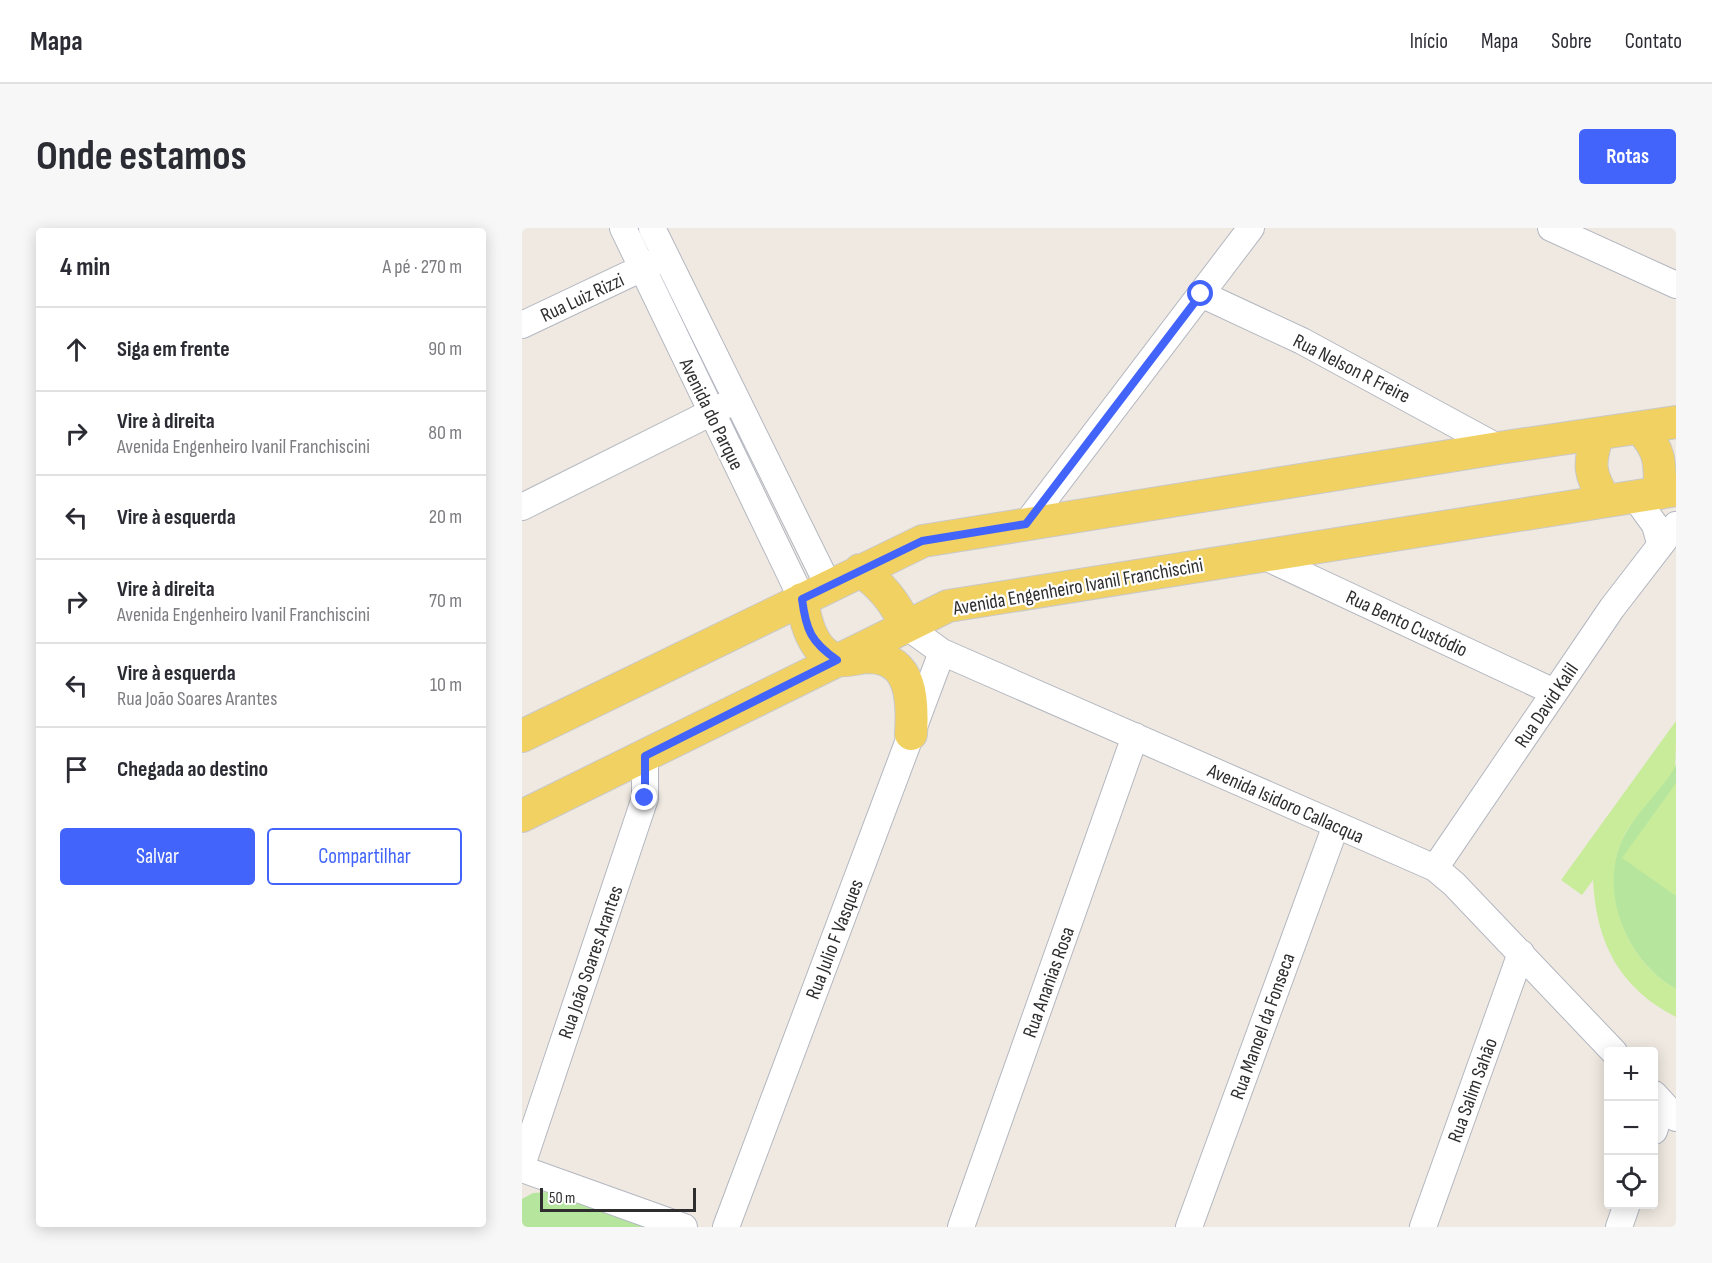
<!DOCTYPE html>
<html lang="pt">
<head>
<meta charset="utf-8">
<style>
	:root { --surface:#fff; --page:#f7f7f7; --text:#2b2b33; --muted:#7c7c81; --line:#e1e1e2; --accent:#4264fb }
	body { margin:0; font-family:"Sofia Sans Condensed",sans-serif; background:var(--page); color:var(--text) }
	.controls { position:absolute; right:18px; bottom:18px; display:grid; overflow:hidden; border-radius:6px; box-shadow:0 3px 15px #0003 }
	.controls button { width:54px; height:54px; display:grid; place-items:center; padding:0; border:0; border-bottom:2px solid var(--line); background:var(--surface); color:var(--text); font:30px sans-serif }
	.scale { position:absolute; left:18px; bottom:15px; width:156px; box-sizing:border-box; padding-left:6px; border:3px solid #2e2e2e; border-top:0; font-size:16px; line-height:21px; white-space:nowrap; color:#2e2e2e; -webkit-text-stroke:4px #fff; paint-order:stroke }
	.stop { position:absolute; width:18px; height:18px; margin:-14px; border:4px solid #4264fb; border-radius:50%; background:#fff }
	.stop.end { background:#4264fb; border-color:#fff; box-shadow:0 2px 6px #0008 }
	.list { margin:0; padding:0; list-style:none }
	h2 { display:flex; justify-content:space-between; align-items:center; height:78px; margin:0; padding:0 24px; font-size:26px }
	h2 small { font-size:20px; font-weight:400; color:var(--muted) }
	.list li { display:grid; grid-template-columns:39px 1fr auto; gap:18px; align-items:center; box-sizing:border-box; height:84px; padding:0 24px; border-top:2px solid var(--line) }
	.list b { display:block; font-size:22px; white-space:nowrap }
	.list p { margin:0; font-size:20px; white-space:nowrap; color:var(--muted) }
	.list em { font-size:20px; font-style:normal; color:var(--muted) }
	.actions { display:flex; gap:12px; padding:18px 24px }
	.actions a { flex:1; padding:14px 0; border:2px solid var(--accent); border-radius:6px; text-align:center; font-size:21px; color:var(--accent) }
	.actions .main { background:var(--accent); color:#fff }
	.icon { flex:none; width:33px; height:33px; fill:none; stroke:currentColor; stroke-width:2; stroke-linecap:round; stroke-linejoin:round }
	.map { position:relative; flex:none; width:1154px; height:999px; overflow:hidden; border-radius:6px }
	header { display:flex; align-items:center; gap:36px; box-sizing:border-box; height:84px; padding:0 30px; background:var(--surface); border-bottom:2px solid var(--line) }
	header strong { font-size:28px }
	nav { display:flex; gap:33px; margin-inline-start:auto; font-size:21px }
	.intro { display:flex; align-items:center; justify-content:space-between; box-sizing:border-box; height:144px; padding:0 36px }
	h1 { margin:0; font-size:42px }
	.button { padding:15px 27px; border-radius:6px; background:var(--accent); color:#fff; font-size:21px; font-weight:700 }
	main { display:flex; gap:36px; padding:0 36px }
	aside { flex:1; background:var(--surface); border-radius:6px; box-shadow:0 3px 15px #0003 }
	.map>svg:first-child { display:block }
	.green { fill:#b6e59e }
	.pitch { fill:#c9ec9a }
	.lines { fill:none; stroke-linecap:round; stroke-linejoin:round }
	.minor-casing { stroke:#b4b7c1; stroke-width:28 }
	.major-casing { stroke:#c9c9c9; stroke-width:34 }
	.minor { stroke:#fff; stroke-width:26 }
	.major { stroke:#f2d163; stroke-width:32 }
	.route { stroke:#4264fb; stroke-width:8 }
	.labels { text-anchor:middle; stroke-width:4.5; stroke-linejoin:round; paint-order:stroke }
	.street-label { font-size:20px; fill:#2e2e2e; stroke:#fff }
</style>
</head>
<body>
<header>
<strong>Mapa</strong>
<nav><a>Início</a><a>Mapa</a><a>Sobre</a><a>Contato</a></nav>
</header>
<div class="intro"><h1>Onde estamos</h1><a class="button">Rotas</a></div>
<main>
<aside>
<h2>4 min<small>A pé · 270 m</small></h2>
<ul class="list">
<li><svg class="icon" aria-label="ahead" viewBox="0 0 24 24"><path d="M12 20V5M6 11l6-6 6 6"/></svg><div><b>Siga em frente</b></div><em>90 m</em></li>
<li><svg class="icon" aria-label="right" viewBox="0 0 24 24"><path d="M7 20v-9h11M14 6l5 5-5 5"/></svg><div><b>Vire à direita</b><p>Avenida Engenheiro Ivanil Franchiscini</p></div><em>80 m</em></li>
<li><svg class="icon" aria-label="left" viewBox="0 0 24 24"><path d="M17 20v-9H6M10 6l-5 5 5 5"/></svg><div><b>Vire à esquerda</b></div><em>20 m</em></li>
<li><svg class="icon" aria-label="right" viewBox="0 0 24 24"><path d="M7 20v-9h11M14 6l5 5-5 5"/></svg><div><b>Vire à direita</b><p>Avenida Engenheiro Ivanil Franchiscini</p></div><em>70 m</em></li>
<li><svg class="icon" aria-label="left" viewBox="0 0 24 24"><path d="M17 20v-9H6M10 6l-5 5 5 5"/></svg><div><b>Vire à esquerda</b><p>Rua João Soares Arantes</p></div><em>10 m</em></li>
<li><svg class="icon" aria-label="arrive" viewBox="0 0 24 24"><path d="M6 21V4h12l-3 4 3 4H6"/></svg><div><b>Chegada ao destino</b></div></li>
</ul>
<div class="actions"><a class="main">Salvar</a><a>Compartilhar</a></div>
</aside>
<div class="map">
<svg width="1154" height="999" viewBox="0 0 1154 999">
	<rect width="100%" height="100%" fill="#efe9e1"/>
	<path class="green" d="M1154,537V761C1105,734 1073,661 1102,608C1116,583 1137,560 1154,537Z
		M26,964L124,999H0V971L11,965Z"/>
	<path class="pitch" d="M1154,493C1154,506 1154,528 1153,539C1139,564 1114,584 1101,610C1076,664 1104,733 1154,761V789C1097,760 1074,714 1071,652L1060,667L1039,652Z
		M1154,555V668L1100,630Z"/>
	<g class="lines">
		<g class="minor-casing">
			<path id="minor" d="M101,0L280,371
				M130,0L306,357
				M1029,0L1154,57
				M679,66L780,113L977,220
				M0,97L135,33
				M1112,268L1133,297L1138,315
				M0,279L204,177
				M504,296L729,0
				M739,327L1032,464
				M384,398L420,424L913,640L932,656L1092,824
				M913,640L1090,380L1154,297
				M1132,866L1154,890
				M1132,903L1141,876
				M0,937L123,570V528
				M0,941L162,999
				M204,999L420,424
				M439,999L613,508
				M667,999L814,597
				M901,999L999,725
				M1097,999L1105,976"/>
		</g>
		<g class="major-casing">
			<path id="major" d="M1118,200C1139,223 1138,234 1138,265
				M1076,206C1066,236 1067,246 1083,272
				M338,342C360,358 373,374 384,398
				M280,371C283,393 290,424 315,432C324,434 338,429 347,429C391,430 391,474 389,506
				M0,508L401,313L977,220L1154,194
				M0,588L426,378L1154,262"/>
		</g>
		<use href="#minor" class="minor"/>
		<use href="#major" class="major"/>
	</g>
	<g class="lines">
		<path class="route" d="M123,570V528L315,432C289,414 284,402 280,371L400,313L504,296L679,66"/>
	</g>
	<g class="labels">
		<g class="street-label">
			<text transform="translate(60 69) rotate(-25)" y="7">Rua Luiz Rizzi</text>
			<text transform="translate(830 140) rotate(27)" y="7">Rua Nelson R Freire</text>
			<text transform="translate(190 186) rotate(64)" y="7">Avenida do Parque</text>
			<text transform="translate(556 358) rotate(-10)" y="7">Avenida Engenheiro Ivanil Franchiscini</text>
			<text transform="translate(885 395) rotate(25)" y="7">Rua Bento Custódio</text>
			<text transform="translate(1024 477) rotate(-56)" y="7">Rua David Kalil</text>
			<text transform="translate(764 575) rotate(24)" y="7">Avenida Isidoro Callacqua</text>
			<text transform="translate(312 711) rotate(-69)" y="7">Rua Julio F Vasques</text>
			<text transform="translate(68 734) rotate(-71)" y="7">Rua João Soares Arantes</text>
			<text transform="translate(526 754) rotate(-70)" y="7">Rua Ananias Rosa</text>
			<text transform="translate(740 798) rotate(-70)" y="7">Rua Manoel da Fonseca</text>
			<text transform="translate(950 862) rotate(-70)" y="7">Rua Salim Sahão</text>
		</g>
	</g>
</svg>
<div class="controls">
<button>+</button>
<button>−</button>
<button><svg class="icon" aria-label="locate" viewBox="0 0 24 24"><circle cx="12" cy="12" r="6"/><path d="M12 2v4M12 18v4M2 12h4M18 12h4"/></svg></button>
</div>
<div class="scale">50 m</div>
<div class="stop" style="left:679px;top:66px"></div>
<div class="stop end" style="left:123px;top:570px"></div>
</div>
</main>
</body>
</html>
